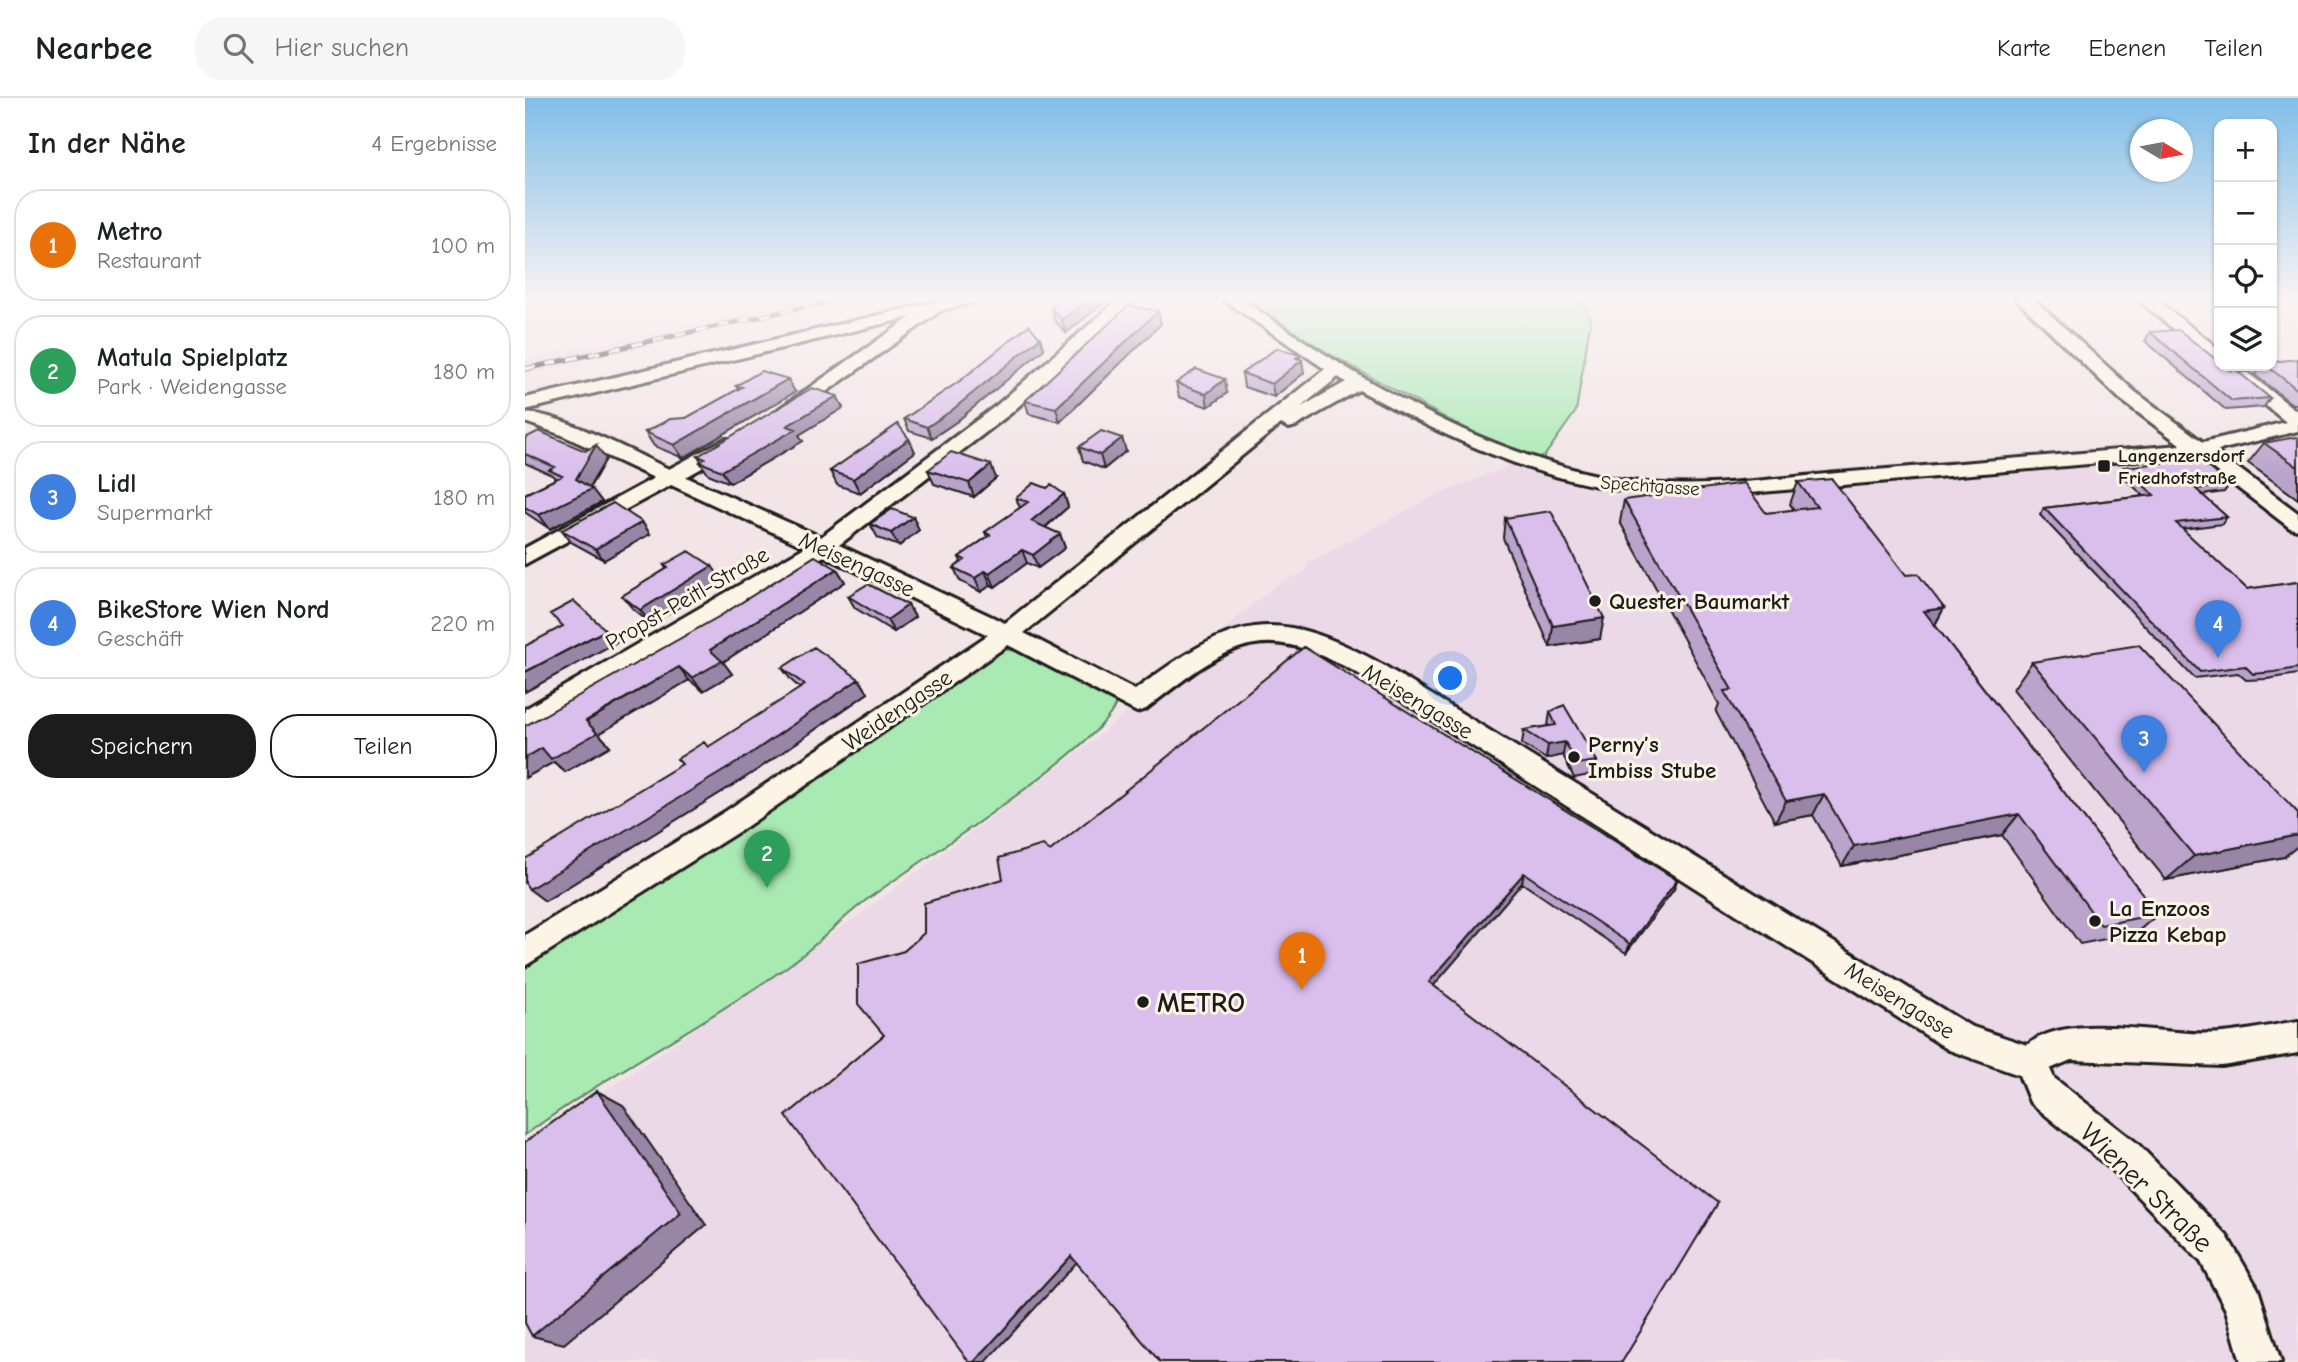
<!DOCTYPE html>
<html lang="de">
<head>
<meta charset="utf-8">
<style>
	:root { --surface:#fff; --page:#f6f6f6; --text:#202124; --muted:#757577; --line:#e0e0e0; --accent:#1c1c1c }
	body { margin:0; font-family:"Comic Neue",sans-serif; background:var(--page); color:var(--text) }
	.controls { position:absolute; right:21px; top:21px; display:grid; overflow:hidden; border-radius:14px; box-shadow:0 2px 5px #0004 }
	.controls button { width:63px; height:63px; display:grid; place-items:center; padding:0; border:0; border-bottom:2px solid var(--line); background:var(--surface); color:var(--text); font:35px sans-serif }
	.compass { position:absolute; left:1605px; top:21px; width:63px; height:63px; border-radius:50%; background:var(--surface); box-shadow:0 2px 5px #0004; rotate:100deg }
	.you { position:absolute; left:926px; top:581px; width:24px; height:24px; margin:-18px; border:5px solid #fff; border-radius:50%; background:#1a73e8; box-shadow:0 0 0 10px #1a73e833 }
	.badge { display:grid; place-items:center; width:46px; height:46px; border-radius:50%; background:var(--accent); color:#fff; font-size:23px; font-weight:700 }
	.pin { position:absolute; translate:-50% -58px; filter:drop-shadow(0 2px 4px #0008) }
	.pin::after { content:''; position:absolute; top:37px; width:24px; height:21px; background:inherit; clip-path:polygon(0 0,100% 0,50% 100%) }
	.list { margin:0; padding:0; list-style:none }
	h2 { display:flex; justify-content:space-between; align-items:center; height:91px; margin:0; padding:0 28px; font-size:30px }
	h2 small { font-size:23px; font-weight:400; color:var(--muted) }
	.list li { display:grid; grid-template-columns:46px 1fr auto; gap:21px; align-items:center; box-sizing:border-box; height:112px; margin:0 14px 14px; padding:0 14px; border:2px solid var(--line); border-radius:28px }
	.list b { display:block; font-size:26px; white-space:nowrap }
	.list p { margin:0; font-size:23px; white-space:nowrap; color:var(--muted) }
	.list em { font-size:23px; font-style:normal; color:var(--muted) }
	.actions { display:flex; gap:14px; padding:21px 28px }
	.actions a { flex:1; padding:16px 0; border:2px solid var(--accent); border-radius:28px; text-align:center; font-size:24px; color:var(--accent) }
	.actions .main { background:var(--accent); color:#fff }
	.icon { flex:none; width:38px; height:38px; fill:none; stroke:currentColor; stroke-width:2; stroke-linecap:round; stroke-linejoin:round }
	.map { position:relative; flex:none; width:1773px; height:1264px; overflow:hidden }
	header { display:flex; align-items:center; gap:42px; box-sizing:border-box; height:98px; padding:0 35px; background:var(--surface); border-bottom:2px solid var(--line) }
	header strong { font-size:33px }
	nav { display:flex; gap:38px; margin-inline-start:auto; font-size:24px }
	.search { width:490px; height:63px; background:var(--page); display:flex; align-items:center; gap:18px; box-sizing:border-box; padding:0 24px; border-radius:28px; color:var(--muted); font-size:26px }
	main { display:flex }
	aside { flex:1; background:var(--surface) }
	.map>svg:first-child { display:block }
	.built { fill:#ebd9e8 }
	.green { fill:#a9eab2; stroke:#628367; stroke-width:2 }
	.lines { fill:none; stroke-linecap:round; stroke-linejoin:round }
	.street-casing { stroke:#1c1c1c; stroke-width:6 }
	.street { fill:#fcf5e5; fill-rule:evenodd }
	.rail-casing { stroke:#1c1c1c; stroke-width:5 }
	.rail { stroke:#fcf5e5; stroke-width:3.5; stroke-dasharray:11; stroke-linecap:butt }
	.wall { fill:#bba3cb; stroke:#1c1c1c; stroke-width:2 }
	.shaded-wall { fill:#9985a5; stroke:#1c1c1c; stroke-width:2 }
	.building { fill:#dabeec; stroke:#1c1c1c; stroke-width:2 }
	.poi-dot { fill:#1c1c1c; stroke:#fcf5e5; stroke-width:2.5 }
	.labels { text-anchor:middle; stroke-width:6; stroke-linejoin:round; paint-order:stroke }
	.far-poi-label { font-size:19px; font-weight:bold; fill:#1c1c1c; stroke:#fcf5e5; text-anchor:start }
	.far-street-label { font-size:19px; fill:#1c1c1c; stroke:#fcf5e5 }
	.street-label { font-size:23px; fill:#1c1c1c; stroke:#fcf5e5 }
	.poi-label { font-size:23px; font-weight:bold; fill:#1c1c1c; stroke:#fcf5e5; text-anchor:start }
	.near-poi-label { font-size:28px; font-weight:bold; fill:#1c1c1c; stroke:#fcf5e5; text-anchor:start }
	.near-street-label { font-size:28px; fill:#1c1c1c; stroke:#fcf5e5 }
</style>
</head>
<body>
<header>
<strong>Nearbee</strong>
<div class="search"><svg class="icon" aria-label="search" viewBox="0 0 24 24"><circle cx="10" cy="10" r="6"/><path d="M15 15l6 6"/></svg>Hier suchen</div>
<nav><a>Karte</a><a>Ebenen</a><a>Teilen</a></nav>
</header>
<main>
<aside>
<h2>In der Nähe<small>4 Ergebnisse</small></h2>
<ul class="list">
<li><span class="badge" style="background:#e8710a">1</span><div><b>Metro</b><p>Restaurant</p></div><em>100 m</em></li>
<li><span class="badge" style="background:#2e9e5b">2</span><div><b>Matula Spielplatz</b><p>Park · Weidengasse</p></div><em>180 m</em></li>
<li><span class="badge" style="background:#3f7fe0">3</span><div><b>Lidl</b><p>Supermarkt</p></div><em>180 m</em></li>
<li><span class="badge" style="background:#3f7fe0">4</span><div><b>BikeStore Wien Nord</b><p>Geschäft</p></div><em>220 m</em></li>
</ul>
<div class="actions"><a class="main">Speichern</a><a>Teilen</a></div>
</aside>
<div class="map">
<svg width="1773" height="1264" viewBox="0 0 1773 1264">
	<rect width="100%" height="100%" fill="#f2e4e7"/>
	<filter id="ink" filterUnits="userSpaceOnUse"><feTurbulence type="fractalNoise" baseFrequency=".0143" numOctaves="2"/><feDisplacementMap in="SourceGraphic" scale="14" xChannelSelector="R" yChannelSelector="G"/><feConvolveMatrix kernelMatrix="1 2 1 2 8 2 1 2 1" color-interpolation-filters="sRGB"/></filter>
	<g filter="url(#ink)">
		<path class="built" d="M283,200H340L0,276V262Z
			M1677,342L1773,406V1264H0V1049L337,815L564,646L750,488L781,473L783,465L905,400L1006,359L1058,375L1101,383L1240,381Z"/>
		<path class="green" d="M718,200H1054L1066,220L1051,313L1018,360L984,351L928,324L806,257Z
			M471,551L496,553L591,604C584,645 378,773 336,806C311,826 289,850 263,868C178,928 84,975 0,1037V869L150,775L365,632Z"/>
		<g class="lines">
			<g class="street-casing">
				<path id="street" d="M427,200H455L453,203L417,212L271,315H257L254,311L386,219L0,312V300Z
					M595,200H613L486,315L314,447L480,525L800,271L696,200H715C828,278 954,356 1092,381C1164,394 1241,381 1313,375C1427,366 1541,356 1656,347L1595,301L1490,200H1507L1609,293L1678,344L1761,324L1711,283L1708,279L1711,275H1723L1773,314V333L1690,353L1773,415V432L1765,430L1670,357L1200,397C1059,404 956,358 834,292L771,328L764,330L756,326L499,535L610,592C708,518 749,506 858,567L1445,928L1502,947C1548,911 1642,940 1698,935C1723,933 1748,927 1773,923V955L1697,968L1546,962L1525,971L1529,980L1612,1045L1702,1138L1733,1191L1756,1264H1716L1701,1212L1676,1164L1586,1071L1505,1004L1494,977L1424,952L841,580C737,520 710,541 621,611L612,614L483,547L221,729L0,868V837L201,713L463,537L299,458L0,633V611L280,449L146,387L0,466V450L129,380L37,337L0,324V316C24,310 118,359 144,371L200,341H214L217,345L214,349L161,379L296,439L472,307ZM813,279L821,284L776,309Z
					M1611,200H1629L1694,251V265L1688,264Z"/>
			</g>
			<use href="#street" class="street"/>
			<g class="rail-casing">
				<path id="rail" d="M0,271L319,200"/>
			</g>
			<use href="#rail" class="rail"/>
		</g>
		<path class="wall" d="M538,200L541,235L530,223L526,210Z
			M633,213L636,226L535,324L504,316L500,303Z
			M1625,234L1694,268L1745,300L1739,309L1701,312L1620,243Z
			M515,240L519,251L431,324L407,340L384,333L379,321Z
			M775,261L779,275L749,299L719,289L717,275Z
			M1773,261V306H1767L1730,277L1737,268H1747Z
			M651,285L702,295L683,309L654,299Z
			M211,288L270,294L158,360L129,348L120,334L161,320L213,291Z
			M312,298L318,310L274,337L278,343L205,385L183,376L175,364L176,363L173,358Z
			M0,340L60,353L81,361L65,389L77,404L25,431L1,415L0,414V396L31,381L29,378L0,365Z
			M1773,340V401L1723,365L1739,345Z
			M384,341L390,354L335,395L312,387L305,373Z
			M554,349L601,353L579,371L558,363Z
			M1599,369L1704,387L1699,394L1677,397L1702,419L1697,426L1657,431L1722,491L1773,484V576L1742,581L1721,582L1713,575L1669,580L1515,417L1519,410L1619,398L1595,376Z
			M403,372L471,380L449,399L409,386Z
			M1273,384L1419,510L1410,527L1633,816L1611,835L1555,846L1477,737L1317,768L1288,717L1250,724L1191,614L1194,606L1095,424L1099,402L1241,415L1269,412L1265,406Z
			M539,396L543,409L520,430L535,436L540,450L513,470L502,465L470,489L466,487L456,494L435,483L429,470L436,464L434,459L462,439L460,434L495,410L491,400Z
			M388,419L394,432L374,448L353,440L345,426Z
			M980,420L1075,541L1025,549L978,440Z
			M117,424L125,436L79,462L46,444L37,432Z
			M139,467L197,482L126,526L108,511L97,498L141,471Z
			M312,471L320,484L198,564L207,576L178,593L164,582L74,636L85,648L40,674L29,664L0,628Z
			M323,498L383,507L390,519L369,534L330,510Z
			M1507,564L1759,759L1641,782L1488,591Z
			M257,570L334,581L343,595L229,674L20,803L275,590L267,583Z
			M1025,614L1072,663L1069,676L1049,680L1038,657L1021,661L997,646L999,632L1023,628Z
			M525,753L1152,782L1149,791L1101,855L997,785L552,1164L359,937L379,853L478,781Z"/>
		<path class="shaded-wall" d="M566,200H585L541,235L537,222Z
			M633,213L636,226L535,324L531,310Z
			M515,240L519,251L431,324L407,340L402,329Z
			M775,257V264L777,262L779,275L749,299L747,286Z
			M263,281L270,294L158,360L149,347Z
			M700,281L702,295L683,309L681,296Z
			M312,298L318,310L274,337L278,343L205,385L197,373L262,328Z
			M597,340L601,353L579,371L575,357Z
			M384,341L390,354L335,395L328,381Z
			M71,347L81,361L62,393L67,391L77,404L25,431L14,417L51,381Z
			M466,367L471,380L449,399L444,385Z
			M539,396L543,409L511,437L506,423Z
			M388,419L394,432L374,448L366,435Z
			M117,424L125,436L79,462L70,451Z
			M535,436L540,450L513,470L508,457Z
			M497,452L502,465L470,489L464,475Z
			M187,468L197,482L126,526L115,512Z
			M312,471L320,484L198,564L207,576L178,593L167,580L185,552Z
			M460,473L466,487L456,494L450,480Z
			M383,507L390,519L369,534L362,522Z
			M1419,510L1407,532L1399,513Z
			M1079,520L1075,541L1025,549L1028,528Z
			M81,532L92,544L0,594V574Z
			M154,569L164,582L74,636L85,648L40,674L29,664L0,680V660Z
			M334,581L343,595L229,674L20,803L4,791Z
			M1040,644L1038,657L1021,661L1023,647Z
			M1299,696L1288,717L1250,724L1261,703Z
			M1494,716L1477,737L1317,768L1329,748Z
			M1773,737V748L1759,759L1641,782L1669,758Z
			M999,775L997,785L904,893V884Z
			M1152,782L1149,791L1101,855L1105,846Z
			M72,993L98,1007L181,1127L39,1246L7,1238Z
			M546,1158L553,1163L461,1264H449Z"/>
		<path class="building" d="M538,200H566L537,222L526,210Z
			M603,208L633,213L531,310L500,303Z
			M504,227L515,240L426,313L402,329L379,321L436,282Z
			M1654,232L1694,264V268H1699L1706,273L1711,272L1745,300L1707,303L1625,234Z
			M752,250L775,257L771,260L777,262L747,286L717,275Z
			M1773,261V292L1742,268H1747V264Z
			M671,271L700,281L681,296L651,285Z
			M236,273L263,281L149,347L120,334L145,321L161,320L217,289L211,288Z
			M287,290L312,298L262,328L271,331L197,373L175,364L180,361L173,358Z
			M373,326L384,341L328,381L305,373Z
			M14,333L60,353L71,347L51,381L67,391L14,417L0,409V396L37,378L24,372L30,369L0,356V340Z
			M576,333L597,340L575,357L554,349Z
			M1771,339L1773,340V369L1739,345Z
			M426,354L466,367L444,385L403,372Z
			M1665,362L1678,365L1704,387L1671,391L1702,419L1651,425L1722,491L1773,484V570L1749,574L1728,576L1720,568L1675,574L1519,410L1629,397L1599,369Z
			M1307,381L1381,477L1393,476L1419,510L1399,513L1633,816L1576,827L1494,716L1329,748L1299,696L1261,703L1199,593L1207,592L1099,402L1219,385L1241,415L1292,409L1273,384Z
			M509,385L522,390L526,387L539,396L506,423L535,436L508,457L497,452L464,475L460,473L450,480L429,470L440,462L434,459L465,437L460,434L503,404L491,400Z
			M88,405L117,424L70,451L37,432Z
			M367,411L388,419L366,435L345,426Z
			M1026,413L1079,520L1028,528L980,420Z
			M164,453L187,468L115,512L97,498L143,470L139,467Z
			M290,458L312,471L185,552L197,563L167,580L154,569L61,623L72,635L26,661L17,650L0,660V628L195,518Z
			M343,486L383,507L362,522L323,498Z
			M49,503L81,532L0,574V548L38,528L25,516Z
			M1614,547L1773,715V737L1669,758L1507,564Z
			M289,549L334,581L218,661L4,791L0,785V761L157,666L152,661L179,644L183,649L280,587L257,570Z
			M779,549L1152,782L1105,846L999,775L904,884L1193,1105L1097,1264H635L546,1158L449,1264H444L261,1018L359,937L333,906V866L379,853L399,835V805L478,781L474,760L518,747L525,753Z
			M1039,607L1072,663L1052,666L1040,644L1023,647L999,632L1031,627L1025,614Z
			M72,993L156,1115L7,1238L0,1225V1044Z"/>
	</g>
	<linearGradient id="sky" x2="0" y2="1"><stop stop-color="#81bee8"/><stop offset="0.53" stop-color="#f9f3f4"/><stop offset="1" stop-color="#f9f3f4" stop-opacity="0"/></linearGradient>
	<rect width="1773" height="377" fill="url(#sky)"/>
	<g class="poi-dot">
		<rect x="1572" y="361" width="14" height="14" rx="3.5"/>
		<circle cx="1070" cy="503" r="7"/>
		<circle cx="1049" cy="659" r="7"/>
		<circle cx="1570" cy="823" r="7"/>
		<circle cx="618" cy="904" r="7"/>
	</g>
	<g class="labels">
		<g class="far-poi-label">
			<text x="1593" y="364">Langenzersdorf<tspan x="1593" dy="22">Friedhofstraße</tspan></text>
		</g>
		<g class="far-street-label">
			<text transform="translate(1125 387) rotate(4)" y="7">Spechtgasse</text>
		</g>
		<g class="street-label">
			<text transform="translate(332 466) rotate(25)" y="8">Meisengasse</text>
			<text transform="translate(162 500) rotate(-30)" y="8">Propst-Peitl-Straße</text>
			<text transform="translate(893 603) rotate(31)" y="8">Meisengasse</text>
			<text transform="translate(372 612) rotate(-34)" y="8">Weidengasse</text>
			<text transform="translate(1375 902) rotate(32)" y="8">Meisengasse</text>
		</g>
		<g class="poi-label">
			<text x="1084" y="511">Quester Baumarkt</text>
			<text x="1063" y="654">Perny’s<tspan x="1063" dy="26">Imbiss Stube</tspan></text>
			<text x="1584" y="818">La Enzoos<tspan x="1584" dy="26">Pizza Kebap</tspan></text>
		</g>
		<g class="near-poi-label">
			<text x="632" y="914">METRO</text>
		</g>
		<g class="near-street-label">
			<text transform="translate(1622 1089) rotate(44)" y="10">Wiener Straße</text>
		</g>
	</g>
</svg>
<div class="controls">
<button>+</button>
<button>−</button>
<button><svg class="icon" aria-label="locate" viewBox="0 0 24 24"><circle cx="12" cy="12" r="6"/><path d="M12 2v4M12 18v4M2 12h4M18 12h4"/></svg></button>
<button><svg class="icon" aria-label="layers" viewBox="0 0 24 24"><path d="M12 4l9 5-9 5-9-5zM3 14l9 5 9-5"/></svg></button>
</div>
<svg class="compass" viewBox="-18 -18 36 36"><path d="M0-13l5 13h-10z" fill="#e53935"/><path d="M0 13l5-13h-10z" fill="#757577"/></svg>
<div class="you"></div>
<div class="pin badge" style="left:777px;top:892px;background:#e8710a">1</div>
<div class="pin badge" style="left:242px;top:790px;background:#2e9e5b">2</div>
<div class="pin badge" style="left:1619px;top:675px;background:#3f7fe0">3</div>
<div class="pin badge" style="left:1693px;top:560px;background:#3f7fe0">4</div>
</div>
</main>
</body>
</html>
